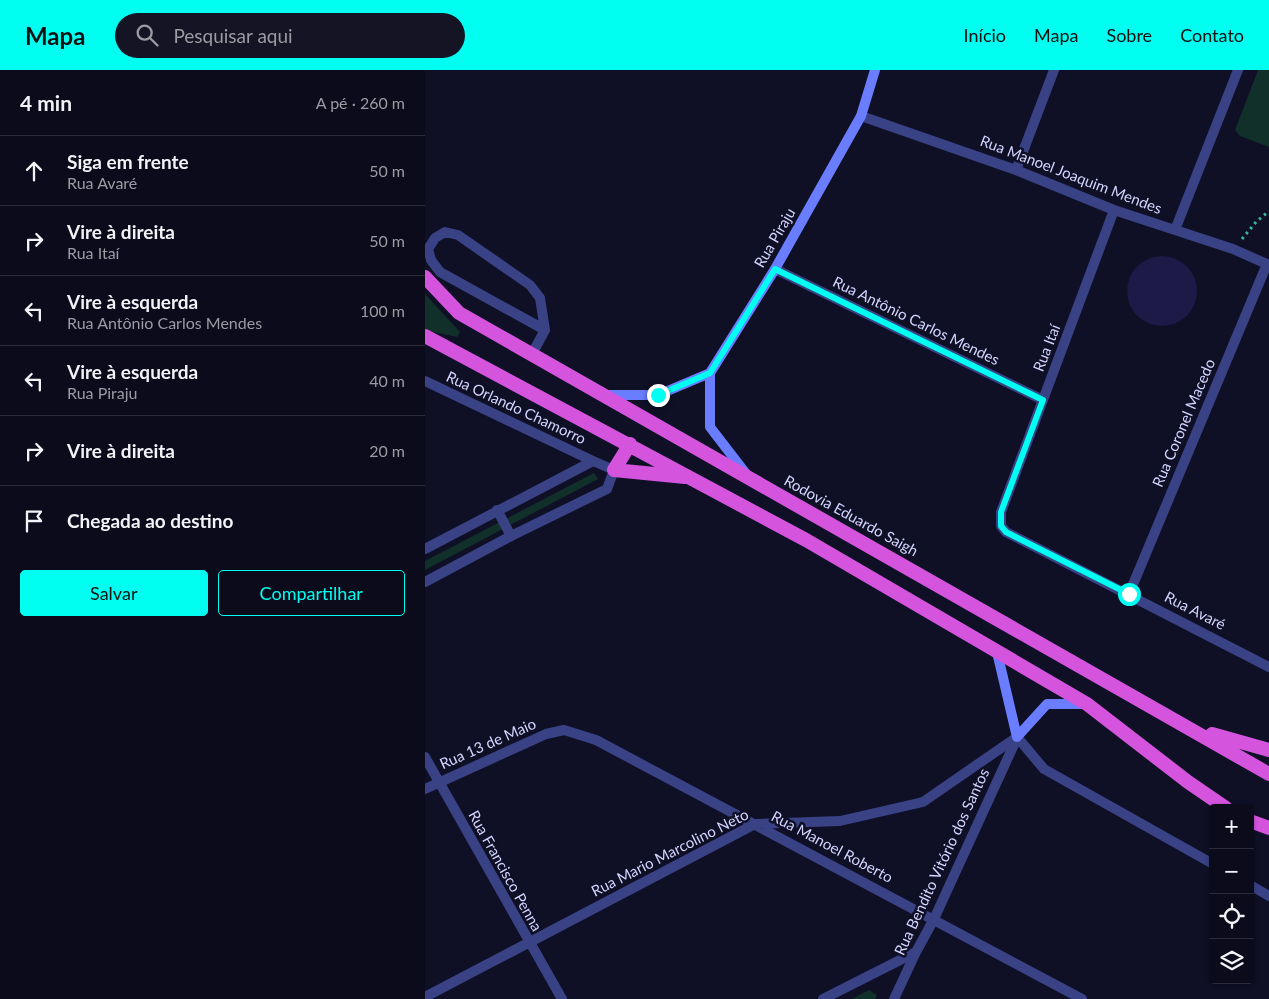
<!DOCTYPE html>
<html lang="pt">
<head>
<meta charset="utf-8">
<style>
	:root { --surface:#0b0b1c; --page:#141425; --text:#f1f3f6; --muted:#9a9ba3; --line:#2b2b3b; --accent:#00fef1 }
	body { margin:0; font-family:Lato,sans-serif; background:var(--page); color:var(--text) }
	.controls { position:absolute; right:15px; bottom:15px; display:grid; overflow:hidden; border-radius:5px; box-shadow:0 1px 4px #0004 }
	.controls button { width:45px; height:45px; display:grid; place-items:center; padding:0; border:0; border-bottom:1px solid var(--line); background:var(--surface); color:var(--text); font:25px sans-serif }
	.stop { position:absolute; width:15px; height:15px; margin:-11px; border:4px solid #00fef1; border-radius:50%; background:#fff }
	.stop.end { background:#00fef1; border-color:#fff; box-shadow:0 1px 5px #0008 }
	.list { margin:0; padding:0; list-style:none }
	h2 { display:flex; justify-content:space-between; align-items:center; height:65px; margin:0; padding:0 20px; font-size:21px }
	h2 small { font-size:16px; font-weight:400; color:var(--muted) }
	.list li { display:grid; grid-template-columns:32px 1fr auto; gap:15px; align-items:center; box-sizing:border-box; height:70px; padding:0 20px; border-top:1px solid var(--line) }
	.list b { display:block; font-size:19px; white-space:nowrap }
	.list p { margin:0; font-size:16px; white-space:nowrap; color:var(--muted) }
	.list em { font-size:16px; font-style:normal; color:var(--muted) }
	.actions { display:flex; gap:10px; padding:15px 20px }
	.actions a { flex:1; padding:11px 0; border:1px solid var(--accent); border-radius:5px; text-align:center; font-size:18px; color:var(--accent) }
	.actions .main { background:var(--accent); color:#111 }
	.icon { flex:none; width:28px; height:28px; fill:none; stroke:currentColor; stroke-width:2; stroke-linecap:round; stroke-linejoin:round }
	.map { position:relative; flex:none; width:844px; height:929px; overflow:hidden }
	header { display:flex; align-items:center; gap:30px; box-sizing:border-box; height:70px; padding:0 25px; background:var(--accent); color:#111 }
	header strong { font-size:24px }
	nav { display:flex; gap:28px; margin-inline-start:auto; font-size:18px }
	.search { width:350px; height:45px; background:var(--page); display:flex; align-items:center; gap:12px; box-sizing:border-box; padding:0 18px; border-radius:28px; color:var(--muted); font-size:19px }
	main { display:flex }
	aside { flex:1; background:var(--surface) }
	.map>svg:first-child { display:block }
	.green { fill:#12302a }
	.building { fill:#1d1a47 }
	.lines { fill:none; stroke-linecap:round; stroke-linejoin:round }
	.path { stroke:#2eb99b; stroke-width:3; stroke-dasharray:2.5 4; stroke-linecap:butt }
	.service { stroke:#394285; stroke-width:10 }
	.minor { stroke:#394285; stroke-width:10 }
	.secondary { stroke:#6a7dff; stroke-width:10 }
	.trunk { stroke:#d454de; stroke-width:14 }
	.route { stroke:#00fef1; stroke-width:6 }
	.labels { text-anchor:middle; stroke-width:5; stroke-linejoin:round; paint-order:stroke }
	.street-label { font-size:15px; fill:#d3d5ff; stroke:#0f0f26 }
</style>
</head>
<body>
<header>
<strong>Mapa</strong>
<div class="search"><svg class="icon" aria-label="search" viewBox="0 0 24 24"><circle cx="10" cy="10" r="6"/><path d="M15 15l6 6"/></svg>Pesquisar aqui</div>
<nav><a>Início</a><a>Mapa</a><a>Sobre</a><a>Contato</a></nav>
</header>
<main>
<aside>
<h2>4 min<small>A pé · 260 m</small></h2>
<ul class="list">
<li><svg class="icon" aria-label="ahead" viewBox="0 0 24 24"><path d="M12 20V5M6 11l6-6 6 6"/></svg><div><b>Siga em frente</b><p>Rua Avaré</p></div><em>50 m</em></li>
<li><svg class="icon" aria-label="right" viewBox="0 0 24 24"><path d="M7 20v-9h11M14 6l5 5-5 5"/></svg><div><b>Vire à direita</b><p>Rua Itaí</p></div><em>50 m</em></li>
<li><svg class="icon" aria-label="left" viewBox="0 0 24 24"><path d="M17 20v-9H6M10 6l-5 5 5 5"/></svg><div><b>Vire à esquerda</b><p>Rua Antônio Carlos Mendes</p></div><em>100 m</em></li>
<li><svg class="icon" aria-label="left" viewBox="0 0 24 24"><path d="M17 20v-9H6M10 6l-5 5 5 5"/></svg><div><b>Vire à esquerda</b><p>Rua Piraju</p></div><em>40 m</em></li>
<li><svg class="icon" aria-label="right" viewBox="0 0 24 24"><path d="M7 20v-9h11M14 6l5 5-5 5"/></svg><div><b>Vire à direita</b></div><em>20 m</em></li>
<li><svg class="icon" aria-label="arrive" viewBox="0 0 24 24"><path d="M6 21V4h12l-3 4 3 4H6"/></svg><div><b>Chegada ao destino</b></div></li>
</ul>
<div class="actions"><a class="main">Salvar</a><a>Compartilhar</a></div>
</aside>
<div class="map">
<svg width="844" height="929" viewBox="0 0 844 929">
	<rect width="100%" height="100%" fill="#0f0f26"/>
	<path class="green" d="M833,0H844V77L815,66L810,60Z
		M0,224L35,262L32,267L0,260Z
		M169,403L173,409L0,500V491Z
		M444,920L452,925L450,929H427Z"/>
	<path class="building" d="M702 221a35 35 0 1 1 70 0a35 35 0 1 1-70 0Z"/>
	<g class="lines">
		<path class="path" d="M817,169L831,152L844,141"/>
		<path class="service" d="M107,284L120,260L115,228L105,215L33,165L20,162L10,168L3,179L6,190L15,202L120,260
			M72,440L86,466"/>
		<path class="minor" d="M436,46L591,100L689,140L808,179L844,195
			M591,100L629,0
			M689,140L576,442V456L581,462L844,597
			M750,160L813,0
			M350,199L618,330
			M0,311L168,391
			M0,479L168,391L189,400L182,419L86,466L0,512
			M704,524L842,194
			M592,667L619,699L788,794
			M0,687L137,929
			M0,719L121,664L139,660L171,670L657,929
			M825,815L844,826
			M0,927L330,754L415,751L498,732L592,667
			M398,929L491,882
			M469,929L491,882L509,849L592,668"/>
		<path class="secondary" d="M285,303L350,199L436,46L450,0
			M180,325H233L285,303V357L322,405
			M572,582L592,667L622,634H661"/>
		<path class="trunk" d="M0,207L34,243L844,704
			M0,266L381,470L662,634L763,712L801,738
			M205,374L189,400L260,407
			M787,664L844,680
			M825,751L844,758"/>
	</g>
	<g class="lines">
		<path class="route" d="M233,325L285,303L350,199L618,330L576,442V456L581,462L704,524"/>
	</g>
	<g class="labels">
		<g class="street-label">
			<text transform="translate(646 105) rotate(21)" y="5">Rua Manoel Joaquim Mendes</text>
			<text transform="translate(350 168) rotate(-60)" y="5">Rua Piraju</text>
			<text transform="translate(491 251) rotate(26)" y="5">Rua Antônio Carlos Mendes</text>
			<text transform="translate(622 278) rotate(-69)" y="5">Rua Itaí</text>
			<text transform="translate(91 338) rotate(25)" y="5">Rua Orlando Chamorro</text>
			<text transform="translate(759 353) rotate(-67)" y="5">Rua Coronel Macedo</text>
			<text transform="translate(426 446) rotate(29)" y="5">Rodovia Eduardo Saigh</text>
			<text transform="translate(770 541) rotate(27)" y="5">Rua Avaré</text>
			<text transform="translate(63 674) rotate(-24)" y="5">Rua 13 de Maio</text>
			<text transform="translate(407 777) rotate(28)" y="5">Rua Manoel Roberto</text>
			<text transform="translate(245 783) rotate(-27)" y="5">Rua Mario Marcolino Neto</text>
			<text transform="translate(517 792) rotate(-65)" y="5">Rua Bendito Vitório dos Santos</text>
			<text transform="translate(80 801) rotate(61)" y="5">Rua Francisco Penna</text>
		</g>
	</g>
</svg>
<div class="controls">
<button>+</button>
<button>−</button>
<button><svg class="icon" aria-label="locate" viewBox="0 0 24 24"><circle cx="12" cy="12" r="6"/><path d="M12 2v4M12 18v4M2 12h4M18 12h4"/></svg></button>
<button><svg class="icon" aria-label="layers" viewBox="0 0 24 24"><path d="M12 4l9 5-9 5-9-5zM3 14l9 5 9-5"/></svg></button>
</div>
<div class="stop" style="left:704px;top:524px"></div>
<div class="stop end" style="left:233px;top:325px"></div>
</div>
</main>
</body>
</html>
